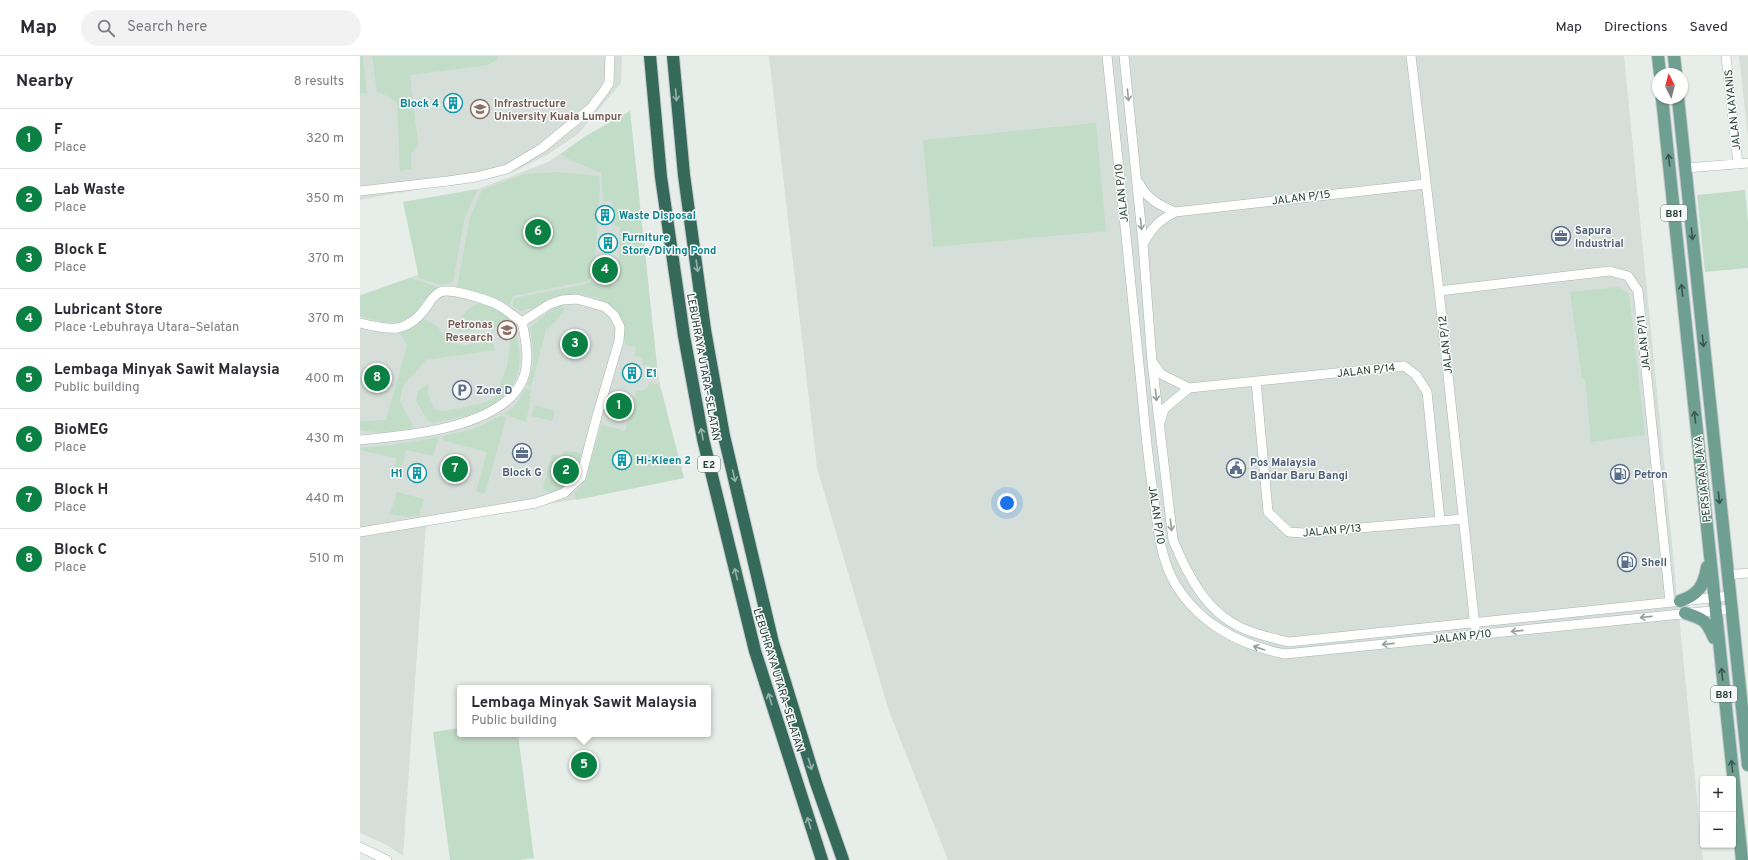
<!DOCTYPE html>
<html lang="en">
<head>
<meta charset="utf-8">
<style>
	:root { --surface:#fff; --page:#f2f2f3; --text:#2b2b33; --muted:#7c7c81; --line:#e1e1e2; --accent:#0b8043 }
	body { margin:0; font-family:Overpass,sans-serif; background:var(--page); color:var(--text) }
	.controls { position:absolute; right:12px; bottom:12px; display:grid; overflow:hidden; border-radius:4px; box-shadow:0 1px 3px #0004 }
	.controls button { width:36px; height:36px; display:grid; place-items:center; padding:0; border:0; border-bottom:1px solid var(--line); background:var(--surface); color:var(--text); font:20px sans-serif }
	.compass { position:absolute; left:1292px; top:12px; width:36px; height:36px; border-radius:50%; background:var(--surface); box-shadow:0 1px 3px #0004; rotate:354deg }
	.you { position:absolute; left:647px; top:447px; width:14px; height:14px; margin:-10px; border:3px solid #fff; border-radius:50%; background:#1a73e8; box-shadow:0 0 0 6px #1a73e833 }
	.badge { display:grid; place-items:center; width:26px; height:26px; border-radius:50%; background:var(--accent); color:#fff; font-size:13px; font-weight:700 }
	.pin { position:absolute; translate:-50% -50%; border:2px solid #fff; box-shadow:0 1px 4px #0006 }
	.popup { position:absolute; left:97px; top:629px; width:254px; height:52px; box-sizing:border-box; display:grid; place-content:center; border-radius:4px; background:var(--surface); filter:drop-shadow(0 1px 3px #0005); font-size:13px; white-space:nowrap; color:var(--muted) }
	.popup b { font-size:15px; color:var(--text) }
	.popup::after { content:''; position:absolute; left:50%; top:100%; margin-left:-8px; border:8px solid transparent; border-top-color:var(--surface) }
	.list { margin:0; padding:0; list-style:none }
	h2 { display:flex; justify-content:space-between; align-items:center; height:52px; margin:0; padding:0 16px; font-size:17px }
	h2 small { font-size:13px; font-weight:400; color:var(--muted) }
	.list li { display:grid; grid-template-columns:26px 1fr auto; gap:12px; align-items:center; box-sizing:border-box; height:60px; padding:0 16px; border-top:1px solid var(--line) }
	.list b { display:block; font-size:15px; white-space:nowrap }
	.list p { margin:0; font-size:13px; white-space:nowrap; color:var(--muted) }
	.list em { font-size:13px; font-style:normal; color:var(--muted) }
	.icon { flex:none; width:22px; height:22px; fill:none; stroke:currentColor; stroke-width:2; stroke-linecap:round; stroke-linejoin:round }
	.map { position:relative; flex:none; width:1388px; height:804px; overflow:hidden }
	header { display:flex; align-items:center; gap:24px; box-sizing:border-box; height:56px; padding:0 20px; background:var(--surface); border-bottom:1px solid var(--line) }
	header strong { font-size:19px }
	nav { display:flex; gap:22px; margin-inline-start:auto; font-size:14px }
	.search { width:280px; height:36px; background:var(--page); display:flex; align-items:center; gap:10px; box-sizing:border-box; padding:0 14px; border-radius:22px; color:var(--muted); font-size:15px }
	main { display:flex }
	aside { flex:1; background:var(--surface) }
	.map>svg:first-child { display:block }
	.built { fill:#d5ded9 }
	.green { fill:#c2ddc7 }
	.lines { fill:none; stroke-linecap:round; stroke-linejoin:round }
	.minor-casing { stroke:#aab6b1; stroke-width:10 }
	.major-casing { stroke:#c3c9c7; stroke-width:14 }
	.highway-casing { stroke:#c3c9c7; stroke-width:14 }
	.minor { stroke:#fff; stroke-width:9 }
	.major { stroke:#6f9f90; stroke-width:12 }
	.highway { stroke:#35695a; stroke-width:12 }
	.oneway { stroke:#96b2aa }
	.oneway2 { stroke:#939f9b }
	.oneway3 { stroke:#39574d }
	.labels { text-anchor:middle; stroke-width:3; stroke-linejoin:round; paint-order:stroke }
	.shield { fill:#f7faf9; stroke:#657771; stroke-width:1 }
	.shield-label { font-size:10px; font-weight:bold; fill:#273f37 }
	.culture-label { font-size:11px; font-weight:bold; fill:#0d838f; stroke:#f7faf9; text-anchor:start }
	.education-label { font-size:11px; font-weight:bold; fill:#785e54; stroke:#f7faf9; text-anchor:start }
	.street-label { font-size:11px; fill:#273f37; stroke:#f7faf9 }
	.service-label { font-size:11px; font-weight:bold; fill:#4e5e75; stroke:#f7faf9; text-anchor:start }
</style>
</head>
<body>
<header>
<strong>Map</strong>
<div class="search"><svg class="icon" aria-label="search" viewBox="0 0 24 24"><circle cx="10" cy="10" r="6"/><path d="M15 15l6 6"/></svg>Search here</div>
<nav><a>Map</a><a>Directions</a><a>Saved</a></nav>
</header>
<main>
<aside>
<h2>Nearby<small>8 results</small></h2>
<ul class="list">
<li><span class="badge">1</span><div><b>F</b><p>Place</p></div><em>320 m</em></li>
<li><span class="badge">2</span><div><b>Lab Waste</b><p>Place</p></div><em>350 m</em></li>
<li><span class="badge">3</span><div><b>Block E</b><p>Place</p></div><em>370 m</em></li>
<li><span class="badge">4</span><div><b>Lubricant Store</b><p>Place · Lebuhraya Utara–Selatan</p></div><em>370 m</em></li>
<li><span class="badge">5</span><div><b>Lembaga Minyak Sawit Malaysia</b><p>Public building</p></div><em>400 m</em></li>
<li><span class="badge">6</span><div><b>BioMEG</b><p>Place</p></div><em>430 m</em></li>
<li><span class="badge">7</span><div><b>Block H</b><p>Place</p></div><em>440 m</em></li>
<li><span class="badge">8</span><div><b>Block C</b><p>Place</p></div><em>510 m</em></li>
</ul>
</aside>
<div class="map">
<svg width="1388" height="804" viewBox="0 0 1388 804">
	<rect width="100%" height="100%" fill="#e7eeea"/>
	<path class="built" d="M0,0H262L261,27L218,78L187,99L153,116L0,144Z
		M409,0H1264L1343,804H588L529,655L457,412Z
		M1379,0H1388V82Z
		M270,55L297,310L301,333L324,422L207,445L66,467L43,800L27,789L0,777V239L60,218L43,146L118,133L188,106L222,83Z"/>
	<path class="green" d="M0,0H3L7,37L0,38Z
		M12,0H138V3L128,9L50,19L58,88L51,98V113L40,115L37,47L27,40L17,36Z
		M270,55L297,310L294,324L290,321L289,310L283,309L282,301L275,300L276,291L265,289L262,266L253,251L237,242L223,239H206L187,244L177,251L160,255L152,250L154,242L222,229L231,226L240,230L258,228L260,172L254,169L252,145H243L241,117L206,102L201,98L224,81Z
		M736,67L746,175L573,191L563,84Z
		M199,116L239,120L240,133L234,220L227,225L153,240L150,249L131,240L97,231L110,161L122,134L165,118Z
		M118,133L105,160L93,226L79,229L59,222L43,146Z
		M1385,134L1388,166V212L1345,216L1337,139Z
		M51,222L81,232L64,244L56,258L39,266L28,267L0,260V240Z
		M1258,231L1269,238L1285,379L1231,386L1225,323H1222L1210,236Z
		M120,247C130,251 141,255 149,263C153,268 155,277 157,283C164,308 158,332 136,348C122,358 89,364 72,367L68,365L56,345L58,335L68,327V337L74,353L83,355L101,352L126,346L135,341L147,311L150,289L148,279L137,271L100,276L95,273C101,261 107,251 120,247Z
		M200,249L205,253L196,265L185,274V278L171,331L167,329C173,316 175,302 172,287C172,282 170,277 170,271L187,257Z
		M63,262L78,271L84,281L96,288L106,289L133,284L135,294L66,304L43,330L40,345L54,372L20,377L0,374V365L26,364L47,290L40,277Z
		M290,327L297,328L301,333L324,422L216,444L214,438L226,423L241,369L265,375L276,335L285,334Z
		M166,332L172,334L169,339L171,341L166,366L144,358L153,352Z
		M175,349L195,355L192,365L171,360Z
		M142,359L146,362L125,438L116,435L127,396L82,384L83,380L113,373Z
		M79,381L73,400L46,394L41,415L34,413L36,402L0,394V392L32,389Z
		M204,395L223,397L216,421L207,432L190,437L183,432L192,398L201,400Z
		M37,436L64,443L59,460L46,461L30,458Z
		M100,672V678H158L174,802L160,804H90L73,676Z"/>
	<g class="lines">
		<g class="minor-casing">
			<path id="minor" d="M747,0C759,113 771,225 782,338C785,373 789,409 794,444C798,471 800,498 812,522C835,566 879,589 925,598L1371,553
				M764,0L783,188L792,306L813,484C827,518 846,556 882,572C897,579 913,582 929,586L1370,540
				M1051,0L1079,235L1115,571
				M1366,0L1378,108
				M1326,112L1388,107
				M779,127C787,143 799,149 815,156
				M0,135L88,125L116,121L147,113L182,92L231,52L244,35L249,27L250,0
				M783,188C792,172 798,165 815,156L1066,128
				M1079,235L1250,215L1268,220L1278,235L1310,546
				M0,267C27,273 45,279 64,254C69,248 72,240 80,236C91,232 123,243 134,247C144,252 153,259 162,266C166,284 170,305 163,323C143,372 46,380 0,384
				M793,307L801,318L829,332L1044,310L1056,319L1067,336L1080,464
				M896,325L908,456L929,476L943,477L1103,463
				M801,364L804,353L829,332
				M0,476L176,447L204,437L221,421L237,360L259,285L260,271L254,259L245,251L217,243L202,244L190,248L162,266
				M1367,519L1388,517
				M0,791L27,804"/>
		</g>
		<g class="major-casing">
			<path id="major" d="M1298,0L1300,18
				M1314,0L1316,18
				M1302,42L1382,804
				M1318,42L1388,709
				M1320,545C1338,539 1344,530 1347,511
				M1325,557C1344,563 1346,564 1354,582"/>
		</g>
		<g class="highway-casing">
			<path id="highway" d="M290,0L301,121L324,280L343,383L395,595L462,804
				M313,0L324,119L345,274L364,380L413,587L456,727L483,804"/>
		</g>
		<use href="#minor" class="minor"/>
		<use href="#major" class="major"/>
		<use href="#highway" class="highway"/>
	</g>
	<defs><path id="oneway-shaft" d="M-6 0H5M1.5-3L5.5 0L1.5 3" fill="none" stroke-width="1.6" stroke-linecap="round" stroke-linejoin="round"/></defs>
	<g class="oneway">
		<use href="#oneway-shaft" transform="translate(316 39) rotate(85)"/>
		<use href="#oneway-shaft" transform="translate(337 210) rotate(82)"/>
		<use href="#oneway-shaft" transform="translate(342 378) rotate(-101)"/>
		<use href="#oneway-shaft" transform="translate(374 420) rotate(77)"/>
		<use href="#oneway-shaft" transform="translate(376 518) rotate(-104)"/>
		<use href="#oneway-shaft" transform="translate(410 643) rotate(-108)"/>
		<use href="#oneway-shaft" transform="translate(450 708) rotate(73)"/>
		<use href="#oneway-shaft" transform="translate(449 767) rotate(-108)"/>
	</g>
	<g class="oneway2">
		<use href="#oneway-shaft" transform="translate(768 39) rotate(84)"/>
		<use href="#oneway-shaft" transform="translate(781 168) rotate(84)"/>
		<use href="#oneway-shaft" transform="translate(796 339) rotate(83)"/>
		<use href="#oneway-shaft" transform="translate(811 469) rotate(83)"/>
		<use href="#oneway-shaft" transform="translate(1286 561) rotate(174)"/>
		<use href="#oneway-shaft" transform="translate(1157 575) rotate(174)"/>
		<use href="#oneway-shaft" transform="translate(1028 588) rotate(174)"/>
		<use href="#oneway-shaft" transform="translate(899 592) rotate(-161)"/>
	</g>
	<g class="oneway3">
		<use href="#oneway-shaft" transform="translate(1309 104) rotate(-96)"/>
		<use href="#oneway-shaft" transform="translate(1332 178) rotate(84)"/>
		<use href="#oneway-shaft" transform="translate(1322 234) rotate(-96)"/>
		<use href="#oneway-shaft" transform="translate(1343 285) rotate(84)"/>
		<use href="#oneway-shaft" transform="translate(1335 361) rotate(-96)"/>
		<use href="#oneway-shaft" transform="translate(1359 442) rotate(84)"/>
		<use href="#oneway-shaft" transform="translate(1362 618) rotate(-96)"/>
		<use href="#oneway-shaft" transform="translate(1372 710) rotate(-96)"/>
	</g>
	<defs>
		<g id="building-ring" transform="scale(1)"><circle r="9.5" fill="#f7faf9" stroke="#0f9aa8" stroke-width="1.5"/><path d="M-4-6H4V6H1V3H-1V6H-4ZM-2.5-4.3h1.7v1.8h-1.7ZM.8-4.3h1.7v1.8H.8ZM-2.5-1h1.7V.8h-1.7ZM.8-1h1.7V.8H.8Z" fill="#0f9aa8"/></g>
		<g id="university-ring" transform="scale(1)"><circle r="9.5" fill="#f7faf9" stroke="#8d6e63" stroke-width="1.5"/><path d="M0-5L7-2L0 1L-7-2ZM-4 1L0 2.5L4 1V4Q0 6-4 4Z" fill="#8d6e63"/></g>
		<g id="office-ring" transform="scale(1)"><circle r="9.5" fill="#f7faf9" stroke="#5c6f8a" stroke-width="1.5"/><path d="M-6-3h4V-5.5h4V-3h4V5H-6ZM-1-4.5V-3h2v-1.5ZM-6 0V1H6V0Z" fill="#5c6f8a"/></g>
		<g id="parking-ring" transform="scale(1)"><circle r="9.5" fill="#f7faf9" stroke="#5c6f8a" stroke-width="1.5"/><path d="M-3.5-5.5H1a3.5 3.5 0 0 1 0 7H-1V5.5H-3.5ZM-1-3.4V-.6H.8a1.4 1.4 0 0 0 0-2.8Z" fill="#5c6f8a"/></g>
		<g id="civic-ring" transform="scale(1)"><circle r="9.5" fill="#f7faf9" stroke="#5c6f8a" stroke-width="1.5"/><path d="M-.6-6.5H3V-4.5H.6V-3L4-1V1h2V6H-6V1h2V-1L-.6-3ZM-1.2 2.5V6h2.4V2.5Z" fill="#5c6f8a"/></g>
		<g id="fuel-ring" transform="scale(1)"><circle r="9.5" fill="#f7faf9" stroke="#5c6f8a" stroke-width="1.5"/><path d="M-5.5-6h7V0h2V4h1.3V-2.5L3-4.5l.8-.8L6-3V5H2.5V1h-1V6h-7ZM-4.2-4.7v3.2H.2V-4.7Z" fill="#5c6f8a"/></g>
	</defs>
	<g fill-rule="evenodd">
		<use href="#building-ring" x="93" y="47"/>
		<use href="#university-ring" x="120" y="53"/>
		<use href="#building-ring" x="245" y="159"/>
		<use href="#office-ring" x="1201" y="180"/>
		<use href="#building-ring" x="248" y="187"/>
		<use href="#university-ring" x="147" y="274"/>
		<use href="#building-ring" x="272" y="317"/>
		<use href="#parking-ring" x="102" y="334"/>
		<use href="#office-ring" x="162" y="397"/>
		<use href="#building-ring" x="262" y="404"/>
		<use href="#civic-ring" x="876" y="412"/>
		<use href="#building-ring" x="57" y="417"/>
		<use href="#fuel-ring" x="1260" y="418"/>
		<use href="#fuel-ring" x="1267" y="506"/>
	</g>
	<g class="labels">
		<g class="shield">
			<rect x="1301" y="149" width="26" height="16" rx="3"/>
			<rect x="338" y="400" width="22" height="16" rx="3"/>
			<rect x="1351" y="630" width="26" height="16" rx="3"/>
		</g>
		<g class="shield-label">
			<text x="1314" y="161">B81</text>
			<text x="349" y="412">E2</text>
			<text x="1364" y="642">B81</text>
		</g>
		<g class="culture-label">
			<text x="79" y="51" text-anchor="end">Block 4</text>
			<text x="259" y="163">Waste Disposal</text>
			<text x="262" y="185">Furniture<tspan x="262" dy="13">Store/Diving Pond</tspan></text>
			<text x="286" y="321">E1</text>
			<text x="276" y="408">Hi-Kleen 2</text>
			<text x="43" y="421" text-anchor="end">H1</text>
		</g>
		<g class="education-label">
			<text x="134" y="51">Infrastructure<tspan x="134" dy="13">University Kuala Lumpur</tspan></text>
			<text x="133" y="272" text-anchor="end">Petronas<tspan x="133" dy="13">Research</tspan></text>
		</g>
		<g class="street-label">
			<text transform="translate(1372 54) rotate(-96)" y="4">JALAN KAYANIS</text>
			<text transform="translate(761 137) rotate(-96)" y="4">JALAN P/10</text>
			<text transform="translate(941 141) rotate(-7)" y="4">JALAN P/15</text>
			<text transform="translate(1283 287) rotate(-96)" y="4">JALAN P/11</text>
			<text transform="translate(1085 289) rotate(-96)" y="4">JALAN P/12</text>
			<text transform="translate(344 311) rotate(80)" y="4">LEBUHRAYA UTARA–SELATAN</text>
			<text transform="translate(1006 314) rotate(-6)" y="4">JALAN P/14</text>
			<text transform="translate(1342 423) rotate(-96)" y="4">PERSIARAN JAYA</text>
			<text transform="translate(797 459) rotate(81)" y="4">JALAN P/10</text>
			<text transform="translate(972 474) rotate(-5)" y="4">JALAN P/13</text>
			<text transform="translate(1102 580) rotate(-6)" y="4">JALAN P/10</text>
			<text transform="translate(419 624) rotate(73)" y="4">LEBUHRAYA UTARA–SELATAN</text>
		</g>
		<g class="service-label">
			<text x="1215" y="178">Sapura<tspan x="1215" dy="13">Industrial</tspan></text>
			<text x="116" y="338">Zone D</text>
			<text x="890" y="410">Pos Malaysia<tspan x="890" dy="13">Bandar Baru Bangi</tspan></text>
			<text x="162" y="420" text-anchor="middle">Block G</text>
			<text x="1274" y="422">Petron</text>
			<text x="1281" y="510">Shell</text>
		</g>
	</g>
</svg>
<div class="controls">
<button>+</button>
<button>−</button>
</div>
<svg class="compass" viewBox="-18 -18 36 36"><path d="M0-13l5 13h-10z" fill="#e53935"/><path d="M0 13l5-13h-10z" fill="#7c7c81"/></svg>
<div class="you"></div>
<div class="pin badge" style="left:259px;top:350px">1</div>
<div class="pin badge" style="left:206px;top:415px">2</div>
<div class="pin badge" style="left:215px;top:288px">3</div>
<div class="pin badge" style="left:245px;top:214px">4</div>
<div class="pin badge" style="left:224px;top:709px">5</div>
<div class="popup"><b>Lembaga Minyak Sawit Malaysia</b>Public building</div>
<div class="pin badge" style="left:178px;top:176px">6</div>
<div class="pin badge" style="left:95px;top:413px">7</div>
<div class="pin badge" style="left:17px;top:322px">8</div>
</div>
</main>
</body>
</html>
